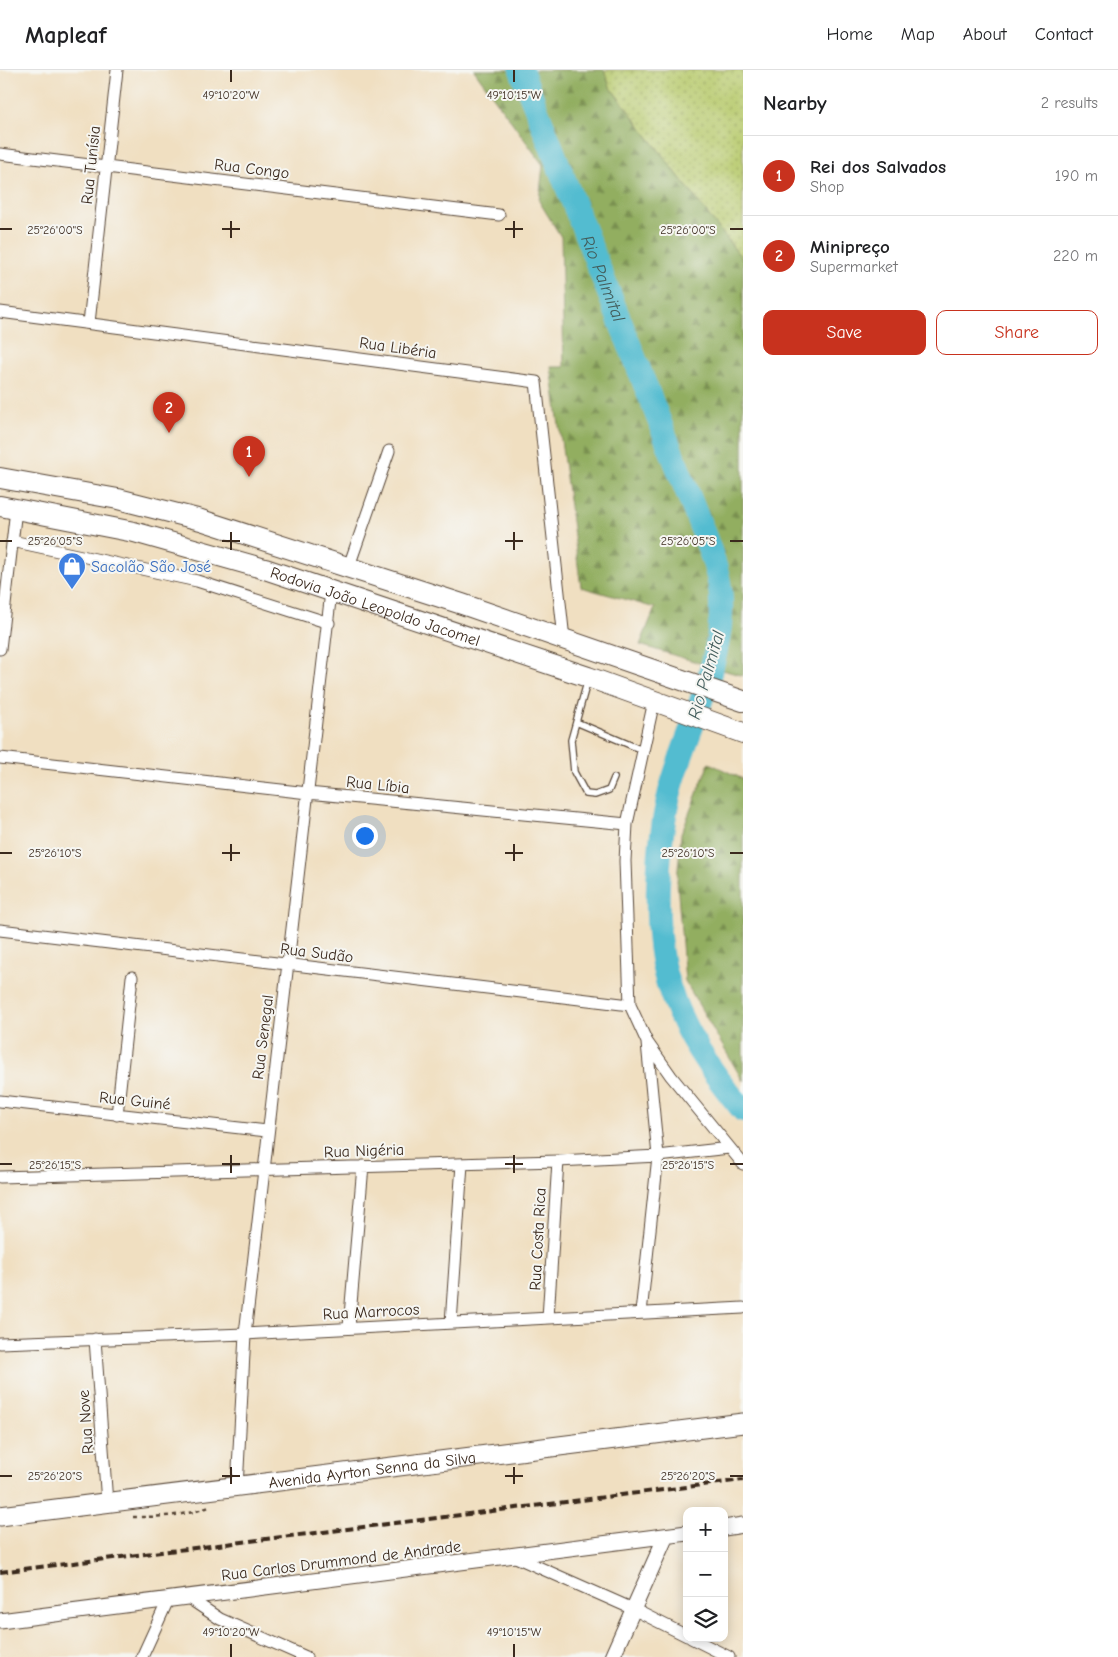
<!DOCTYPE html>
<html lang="en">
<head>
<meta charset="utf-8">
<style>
	:root { --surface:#fff; --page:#f2f2f2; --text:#202124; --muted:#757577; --line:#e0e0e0; --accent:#c8321e }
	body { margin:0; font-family:"Comic Neue",sans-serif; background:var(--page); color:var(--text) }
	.controls { position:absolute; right:15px; bottom:15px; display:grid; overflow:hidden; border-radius:10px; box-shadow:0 2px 12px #0003 }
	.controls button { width:45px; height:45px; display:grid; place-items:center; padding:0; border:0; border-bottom:1px solid var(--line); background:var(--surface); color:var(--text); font:25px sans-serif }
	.you { position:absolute; left:364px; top:765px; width:18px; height:18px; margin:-12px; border:4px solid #fff; border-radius:50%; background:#1a73e8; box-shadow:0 0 0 8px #1a73e833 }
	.badge { display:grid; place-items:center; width:32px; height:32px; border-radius:50%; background:var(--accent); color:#fff; font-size:16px; font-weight:700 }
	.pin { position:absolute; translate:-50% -41px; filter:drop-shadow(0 1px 2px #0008) }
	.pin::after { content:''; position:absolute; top:26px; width:18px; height:15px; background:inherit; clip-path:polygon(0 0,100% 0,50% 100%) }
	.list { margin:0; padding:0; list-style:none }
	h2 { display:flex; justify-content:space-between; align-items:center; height:65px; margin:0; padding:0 20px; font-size:21px }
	h2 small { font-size:16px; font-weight:400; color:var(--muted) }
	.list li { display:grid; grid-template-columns:32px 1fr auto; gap:15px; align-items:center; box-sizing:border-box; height:80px; padding:0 20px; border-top:1px solid var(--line) }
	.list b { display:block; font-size:19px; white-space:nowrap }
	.list p { margin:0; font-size:16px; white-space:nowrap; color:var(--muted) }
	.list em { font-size:16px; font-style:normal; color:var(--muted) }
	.actions { display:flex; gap:10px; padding:15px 20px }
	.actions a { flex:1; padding:11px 0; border:1px solid var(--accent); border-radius:10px; text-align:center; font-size:18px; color:var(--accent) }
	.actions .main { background:var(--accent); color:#fff }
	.icon { flex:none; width:28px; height:28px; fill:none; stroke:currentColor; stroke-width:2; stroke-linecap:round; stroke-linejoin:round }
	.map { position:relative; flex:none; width:743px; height:1587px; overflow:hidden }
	header { display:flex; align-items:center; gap:30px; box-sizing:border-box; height:70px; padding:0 25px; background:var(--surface); border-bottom:1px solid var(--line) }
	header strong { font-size:24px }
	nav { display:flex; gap:28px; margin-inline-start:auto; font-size:18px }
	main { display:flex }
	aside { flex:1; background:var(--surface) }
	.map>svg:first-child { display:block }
	.grass { fill:url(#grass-dots); stroke:#7a7a46 }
	.forest { fill:url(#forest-firs); stroke:#666c3f }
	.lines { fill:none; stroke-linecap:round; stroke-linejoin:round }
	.river { stroke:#53bcd0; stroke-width:24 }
	.service-casing { stroke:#564536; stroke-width:8 }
	.minor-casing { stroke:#564536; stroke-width:13 }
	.tertiary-casing { stroke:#564536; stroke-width:17 }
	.primary-casing { stroke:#564536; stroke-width:21 }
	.trunk-casing { stroke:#564536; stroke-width:22 }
	.path { stroke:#564536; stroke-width:2.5; stroke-dasharray:4 4; stroke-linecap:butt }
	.service { stroke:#fff; stroke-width:5.5 }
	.minor { stroke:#fff; stroke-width:11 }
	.tertiary { stroke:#fff; stroke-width:15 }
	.primary { stroke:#fff; stroke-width:19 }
	.trunk { stroke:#fff; stroke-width:20 }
	.rail { stroke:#3b2a1e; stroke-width:4; stroke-dasharray:8 4; stroke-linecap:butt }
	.ticks { fill:none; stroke:#3b2a1e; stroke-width:2 }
	.labels { text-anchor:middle; stroke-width:4; stroke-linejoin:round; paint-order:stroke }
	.street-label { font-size:16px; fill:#3b2a1e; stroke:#f6f6f2 }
	.shop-label { font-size:16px; fill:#366cbe; stroke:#f6f6f2; text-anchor:start }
	.water-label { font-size:18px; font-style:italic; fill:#435d5c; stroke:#f6f6f2 }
	.ticks-label { font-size:12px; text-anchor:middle; fill:#3b2a1e; stroke:#f6f6f2; stroke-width:4; stroke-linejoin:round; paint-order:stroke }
</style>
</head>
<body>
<header>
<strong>Mapleaf</strong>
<nav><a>Home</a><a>Map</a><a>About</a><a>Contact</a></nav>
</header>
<main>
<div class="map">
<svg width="743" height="1587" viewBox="0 0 743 1587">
	<defs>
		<pattern id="grass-dots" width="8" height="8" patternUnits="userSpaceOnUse" patternTransform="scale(1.25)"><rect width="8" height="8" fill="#b8ca6d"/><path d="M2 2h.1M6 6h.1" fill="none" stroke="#97a459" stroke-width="1.8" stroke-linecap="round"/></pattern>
		<pattern id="forest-firs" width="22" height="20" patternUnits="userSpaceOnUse" patternTransform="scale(1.25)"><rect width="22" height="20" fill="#92ae60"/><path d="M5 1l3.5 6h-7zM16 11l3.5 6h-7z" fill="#788e4f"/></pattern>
	</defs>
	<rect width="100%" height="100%" fill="#f6f6f2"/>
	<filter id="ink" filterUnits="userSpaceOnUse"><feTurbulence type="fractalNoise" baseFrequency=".02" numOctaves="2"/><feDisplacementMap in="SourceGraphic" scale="10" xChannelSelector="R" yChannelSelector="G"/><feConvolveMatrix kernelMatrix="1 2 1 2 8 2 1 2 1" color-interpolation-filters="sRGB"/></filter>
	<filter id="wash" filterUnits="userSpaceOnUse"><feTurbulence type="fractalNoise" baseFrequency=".0096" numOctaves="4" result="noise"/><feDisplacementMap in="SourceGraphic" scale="20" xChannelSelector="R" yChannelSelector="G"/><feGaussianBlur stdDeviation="1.12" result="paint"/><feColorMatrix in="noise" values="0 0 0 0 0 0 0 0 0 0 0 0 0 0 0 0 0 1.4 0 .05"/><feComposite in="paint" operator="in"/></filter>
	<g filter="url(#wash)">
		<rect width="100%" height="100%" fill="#f0dfc1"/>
		<path class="grass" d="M604,0H743V190L610,17Z"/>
		<path class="forest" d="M474,0H604L610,17L743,190V606L640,575L655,538L581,517L551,297H564L561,167L539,131L543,95Z
			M709,693L743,709V1011L685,911L677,811L681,764Z"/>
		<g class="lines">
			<path class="river" id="s1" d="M521,0L705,467C710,480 715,494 718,507C733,572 691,650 673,711C657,764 651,861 668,914C683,962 711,1002 743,1040"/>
		</g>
	</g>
	<g filter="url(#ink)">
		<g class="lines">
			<g class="service-casing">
				<path id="service" d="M588,609L571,670L574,702L586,724L595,725L609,720L614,708
					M576,652L642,680"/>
			</g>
			<g class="minor-casing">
				<path id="minor" d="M0,84L499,145
					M0,242L536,312L564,569
					M89,253L117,0
					M12,471L197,511L329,553
					M349,496L389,381
					M0,579L16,439
					M654,631L627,754L625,791L630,935L647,972L671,1006L743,1094
					M0,688L308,723L627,754
					M0,860L630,935
					M0,1031L267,1061
					M117,1045L132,907
					M0,1107L558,1091L658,1086L729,1078
					M641,1243L658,1086L647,973
					M548,1248L558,1091
					M451,1253L462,1094
					M349,1257L363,1096
					M95,1269L107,1433
					M0,1273L245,1264L743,1238
					M237,1418L245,1264L331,522
					M511,1485L633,1539L687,1566
					M187,1527L220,1549L306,1587
					M691,1568L729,1587
					M142,1587L168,1530"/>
			</g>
			<g class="tertiary-casing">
				<path id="tertiary" d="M724,1458L743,1455
					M0,1551L687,1463
					M612,1587L666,1466"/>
			</g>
			<g class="primary-casing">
				<g id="primary">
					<path id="s2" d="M0,1446L743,1353"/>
				</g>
			</g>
			<g class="trunk-casing">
				<g id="trunk">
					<path d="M0,408L118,429L201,450L462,534L743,631"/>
					<path id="s3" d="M0,436L134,462L265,499L588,607L743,663"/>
				</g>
			</g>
			<path class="path" d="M133,1447C158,1447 186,1446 209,1437"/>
			<use href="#service" class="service"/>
			<use href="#minor" class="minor"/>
			<use href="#tertiary" class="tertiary"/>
			<use href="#primary" class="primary"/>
			<use href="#trunk" class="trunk"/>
			<path class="rail" d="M0,1502L743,1410"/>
		</g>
	</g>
	<path class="ticks" d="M231,0V12M514,0V12M231,151V168M514,151V168M0,159H12M222,159H240M505,159H523M730,159H743M231,462V480M514,462V480M0,471H12M222,471H240M505,471H523M730,471H743M231,774V791M514,774V791M0,783H12M222,783H240M505,783H523M730,783H743M231,1085V1103M514,1085V1103M0,1094H12M222,1094H240M505,1094H523M730,1094H743M231,1397V1414M514,1397V1414M0,1406H12M222,1406H240M505,1406H523M730,1406H743M231,1574V1587M514,1574V1587"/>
	<defs>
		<g id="shop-pin" transform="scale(1.4375)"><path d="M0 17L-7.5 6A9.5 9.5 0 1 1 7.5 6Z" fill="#3f7fe0" stroke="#f6f6f2"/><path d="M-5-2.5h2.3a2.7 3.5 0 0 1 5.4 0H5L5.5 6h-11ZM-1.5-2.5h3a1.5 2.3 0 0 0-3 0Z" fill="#fff"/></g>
	</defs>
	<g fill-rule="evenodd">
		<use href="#shop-pin" x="72" y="496"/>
	</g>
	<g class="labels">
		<g class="street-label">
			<text transform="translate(90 95) rotate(-84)" y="6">Rua Tunísia</text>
			<text transform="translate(252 98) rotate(7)" y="6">Rua Congo</text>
			<text transform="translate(398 277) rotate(8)" y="6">Rua Libéria</text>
			<text dy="6" stroke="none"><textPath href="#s3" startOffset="389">Rodovia João Leopoldo Jacomel</textPath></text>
			<text transform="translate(378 714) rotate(6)" y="6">Rua Líbia</text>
			<text transform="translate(317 882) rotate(7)" y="6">Rua Sudão</text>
			<text transform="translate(262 967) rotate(-83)" y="6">Rua Senegal</text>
			<text transform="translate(135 1030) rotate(6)" y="6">Rua Guiné</text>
			<text transform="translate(364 1080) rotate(-2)" y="6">Rua Nigéria</text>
			<text transform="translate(537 1169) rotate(-87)" y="6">Rua Costa Rica</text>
			<text transform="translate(371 1241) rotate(-3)" y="6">Rua Marrocos</text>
			<text transform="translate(85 1352) rotate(-94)" y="6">Rua Nove</text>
			<text dy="6" stroke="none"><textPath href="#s2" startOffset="375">Avenida Ayrton Senna da Silva</textPath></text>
			<text transform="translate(341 1490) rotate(-7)" y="6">Rua Carlos Drummond de Andrade</text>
		</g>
		<g class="shop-label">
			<text x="91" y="502">Sacolão São José</text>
		</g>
		<g class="water-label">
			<text dy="6" stroke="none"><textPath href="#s1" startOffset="224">Rio Palmital</textPath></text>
			<text transform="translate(706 605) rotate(-74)" y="6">Rio Palmital</text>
		</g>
	</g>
	<g class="ticks-label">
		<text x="231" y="29">49°10'20"W</text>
		<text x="514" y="29">49°10'15"W</text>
		<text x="55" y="164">25°26'00"S</text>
		<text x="688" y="164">25°26'00"S</text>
		<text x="55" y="475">25°26'05"S</text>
		<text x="688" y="475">25°26'05"S</text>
		<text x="55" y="787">25°26'10"S</text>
		<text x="688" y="787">25°26'10"S</text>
		<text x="55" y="1099">25°26'15"S</text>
		<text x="688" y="1099">25°26'15"S</text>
		<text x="55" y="1410">25°26'20"S</text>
		<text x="688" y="1410">25°26'20"S</text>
		<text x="231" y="1566">49°10'20"W</text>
		<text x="514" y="1566">49°10'15"W</text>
	</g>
</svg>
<div class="controls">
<button>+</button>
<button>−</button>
<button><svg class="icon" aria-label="layers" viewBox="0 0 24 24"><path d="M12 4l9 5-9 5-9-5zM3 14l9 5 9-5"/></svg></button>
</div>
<div class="you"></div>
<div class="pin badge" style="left:249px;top:407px">1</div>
<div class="pin badge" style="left:169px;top:363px">2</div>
</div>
<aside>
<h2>Nearby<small>2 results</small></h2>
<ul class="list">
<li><span class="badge">1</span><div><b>Rei dos Salvados</b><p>Shop</p></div><em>190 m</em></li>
<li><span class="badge">2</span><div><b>Minipreço</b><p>Supermarket</p></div><em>220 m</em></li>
</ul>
<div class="actions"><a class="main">Save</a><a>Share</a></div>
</aside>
</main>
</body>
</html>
